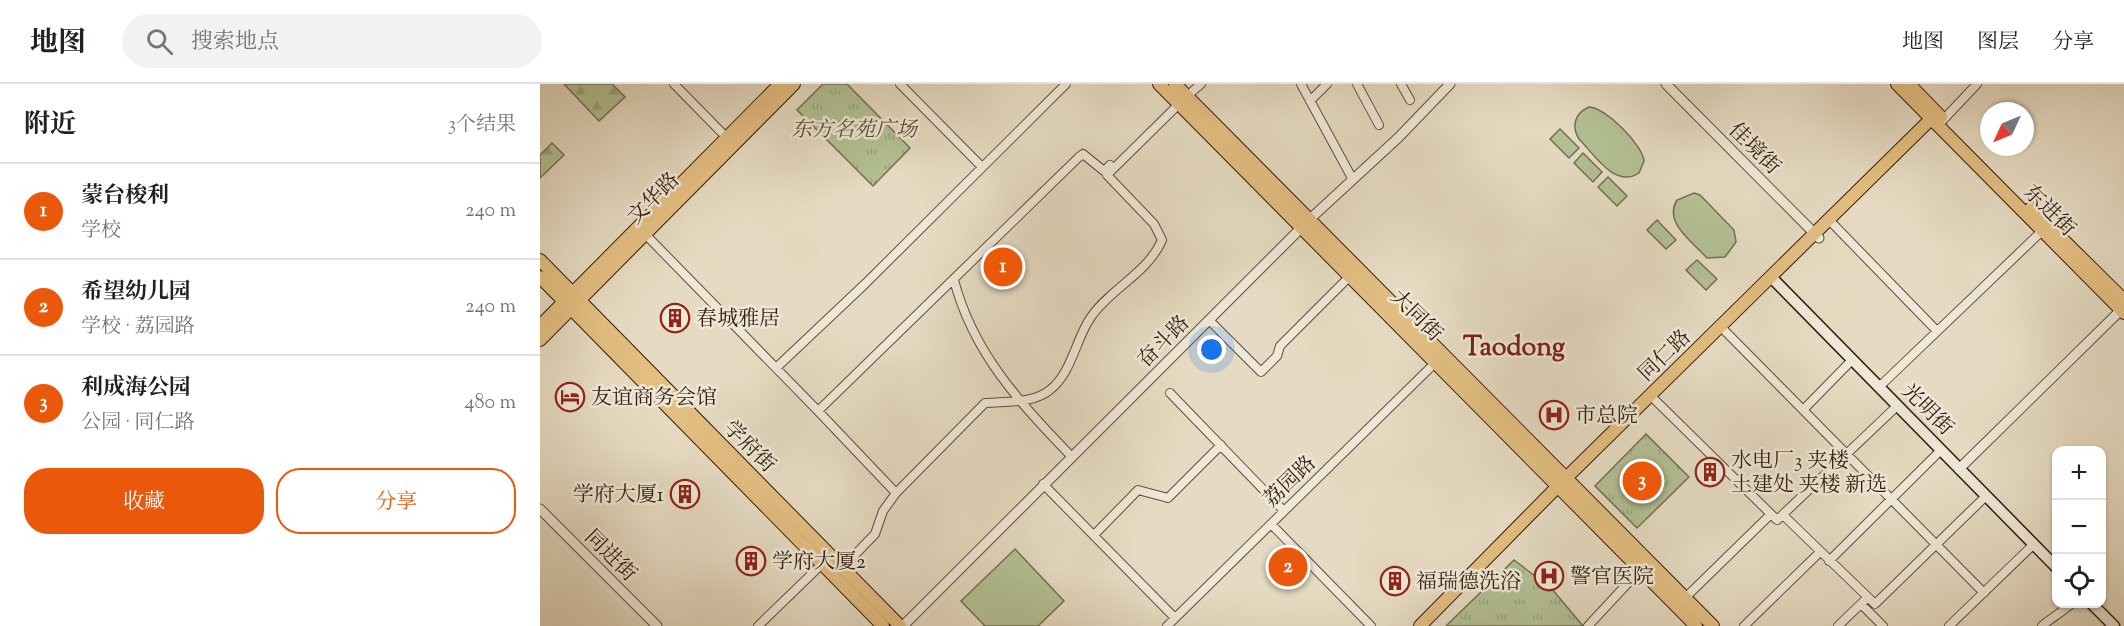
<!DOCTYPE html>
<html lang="zh">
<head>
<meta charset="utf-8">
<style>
	:root { --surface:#fff; --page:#f2f2f2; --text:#202124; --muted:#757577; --line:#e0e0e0; --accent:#ea580c }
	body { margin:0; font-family:"Sorts Mill Goudy","Noto Serif SC",serif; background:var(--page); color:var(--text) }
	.controls { position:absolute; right:18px; bottom:18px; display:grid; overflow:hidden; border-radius:12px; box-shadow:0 2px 4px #0004 }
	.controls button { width:54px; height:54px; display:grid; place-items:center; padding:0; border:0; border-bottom:2px solid var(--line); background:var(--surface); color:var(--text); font:30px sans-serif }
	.compass { position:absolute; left:1440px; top:18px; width:54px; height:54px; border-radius:50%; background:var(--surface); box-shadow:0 2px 4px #0004; rotate:226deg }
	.you { position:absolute; left:672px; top:266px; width:21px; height:21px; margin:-15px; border:4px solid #fff; border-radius:50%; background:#1a73e8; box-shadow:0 0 0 9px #1a73e833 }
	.badge { display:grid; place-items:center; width:39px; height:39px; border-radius:50%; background:var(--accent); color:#fff; font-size:20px; font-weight:700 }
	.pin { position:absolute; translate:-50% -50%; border:3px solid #fff; box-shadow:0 2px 6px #0006 }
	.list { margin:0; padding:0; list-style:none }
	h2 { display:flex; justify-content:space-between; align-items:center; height:78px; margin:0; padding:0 24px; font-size:26px }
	h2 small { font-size:20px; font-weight:400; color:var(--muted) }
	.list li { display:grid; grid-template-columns:39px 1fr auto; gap:18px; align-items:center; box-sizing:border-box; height:96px; padding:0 24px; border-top:2px solid var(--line) }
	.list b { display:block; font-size:22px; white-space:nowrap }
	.list p { margin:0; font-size:20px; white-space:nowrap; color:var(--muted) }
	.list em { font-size:20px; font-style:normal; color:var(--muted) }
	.actions { display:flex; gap:12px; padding:18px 24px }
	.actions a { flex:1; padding:14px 0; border:2px solid var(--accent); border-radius:24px; text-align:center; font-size:21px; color:var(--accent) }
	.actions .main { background:var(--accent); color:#fff }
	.icon { flex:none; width:33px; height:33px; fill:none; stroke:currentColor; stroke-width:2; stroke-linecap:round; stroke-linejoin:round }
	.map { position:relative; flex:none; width:1584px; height:542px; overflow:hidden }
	header { display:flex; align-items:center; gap:36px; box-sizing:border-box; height:84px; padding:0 30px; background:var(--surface); border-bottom:2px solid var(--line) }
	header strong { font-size:28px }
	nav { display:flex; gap:33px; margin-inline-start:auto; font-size:21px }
	.search { width:420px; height:54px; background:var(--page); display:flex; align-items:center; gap:15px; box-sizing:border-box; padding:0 21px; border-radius:33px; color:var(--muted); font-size:22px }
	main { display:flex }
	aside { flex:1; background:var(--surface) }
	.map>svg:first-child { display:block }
	.grass { fill:#b3c195; stroke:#736f53; stroke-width:1.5 }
	.forest { fill:url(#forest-firs); stroke:#736f53; stroke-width:1.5 }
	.park { fill:url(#park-tufts); stroke:#736f53; stroke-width:1.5 }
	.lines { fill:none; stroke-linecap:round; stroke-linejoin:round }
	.minor-casing { stroke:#604c3d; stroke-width:10 }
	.tertiary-casing { stroke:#604c3d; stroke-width:11 }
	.secondary-casing { stroke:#331d11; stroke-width:13 }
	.primary-casing { stroke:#331d11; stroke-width:14 }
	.minor { stroke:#efe8d7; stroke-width:8 }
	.tertiary { stroke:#efe8d7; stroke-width:9 }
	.secondary { stroke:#efe8d7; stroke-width:10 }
	.primary { stroke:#e3be81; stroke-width:12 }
	.labels { text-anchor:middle; stroke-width:5; stroke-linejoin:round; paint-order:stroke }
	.park-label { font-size:21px; font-style:italic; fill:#594e39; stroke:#efe8d7 }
	.street-label { font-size:21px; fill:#331d11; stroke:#efe8d7 }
	.poi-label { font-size:21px; fill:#331d11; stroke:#efe8d7; text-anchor:start }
	.district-label { font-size:27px; font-weight:bold; fill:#7a1f14; stroke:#efe8d7 }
</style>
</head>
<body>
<header>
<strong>地图</strong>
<div class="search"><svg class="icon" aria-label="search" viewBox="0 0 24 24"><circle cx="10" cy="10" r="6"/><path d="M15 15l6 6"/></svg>搜索地点</div>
<nav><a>地图</a><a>图层</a><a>分享</a></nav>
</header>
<main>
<aside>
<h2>附近<small>3个结果</small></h2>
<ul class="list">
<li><span class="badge">1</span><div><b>蒙台梭利</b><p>学校</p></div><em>240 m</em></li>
<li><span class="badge">2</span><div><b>希望幼儿园</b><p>学校 · 荔园路</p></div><em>240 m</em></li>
<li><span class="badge">3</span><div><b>利成海公园</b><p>公园 · 同仁路</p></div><em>480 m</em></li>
</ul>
<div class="actions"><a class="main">收藏</a><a>分享</a></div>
</aside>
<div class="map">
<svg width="1584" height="542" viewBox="0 0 1584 542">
	<defs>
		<pattern id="forest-firs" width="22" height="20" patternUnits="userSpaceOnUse" patternTransform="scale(1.5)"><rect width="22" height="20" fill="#b3c195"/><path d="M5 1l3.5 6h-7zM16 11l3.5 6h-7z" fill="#9aa57f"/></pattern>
		<pattern id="park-tufts" width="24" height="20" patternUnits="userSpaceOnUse" patternTransform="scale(1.5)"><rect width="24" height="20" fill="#b3c195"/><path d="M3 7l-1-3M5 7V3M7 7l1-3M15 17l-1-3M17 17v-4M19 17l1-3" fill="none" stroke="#9aa57f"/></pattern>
	</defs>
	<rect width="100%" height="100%" fill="#e6dbc2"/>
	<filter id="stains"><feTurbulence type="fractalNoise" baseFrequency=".00333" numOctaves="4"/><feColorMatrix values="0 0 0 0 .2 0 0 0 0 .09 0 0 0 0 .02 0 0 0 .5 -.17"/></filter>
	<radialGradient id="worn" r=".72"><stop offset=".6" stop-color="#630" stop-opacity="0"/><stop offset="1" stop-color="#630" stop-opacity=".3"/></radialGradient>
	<path class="grass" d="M1049,23C1065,23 1103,61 1104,77L1099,89C1075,105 1054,70 1039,55C1031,42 1035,29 1049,23Z
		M1020,45L1039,64L1029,74L1010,55Z
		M1043,69L1062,88L1053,98L1034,79Z
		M1068,93L1087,112L1077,122L1058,103Z
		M1154,109L1160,111L1194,146L1196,158L1185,173L1167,174C1153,158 1123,139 1137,116Z
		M1117,136L1136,156L1126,165L1107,146Z
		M1157,176L1177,195L1166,206L1146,186Z
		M475,465L524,517L498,542H445L421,517Z"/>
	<path class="forest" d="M24,0H72L85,13L59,37Z
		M12,59L24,71L0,94V71Z"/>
	<path class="park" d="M283,0H307L370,64L333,102L257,26Z
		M1106,350L1149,393L1097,444L1055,402Z
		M974,476L1012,505L1043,542H906Z"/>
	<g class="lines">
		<g class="minor-casing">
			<path id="minor" d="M134,0L189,56
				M360,0L442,83
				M761,0L812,94
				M817,0L839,41
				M861,0L870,16
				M647,12L661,0
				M770,17L787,0
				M1403,36L1437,0
				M1293,140L1397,247
				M105,150L278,327
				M414,196C433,269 480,319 531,372
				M669,236L721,288L737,272L740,262L810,192
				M1185,247L1444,509
				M236,284L326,199L526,0
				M1339,303L1502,147
				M630,309L744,427
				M1115,316L1237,436L1357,322
				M1263,326L1312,276
				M503,400L635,534
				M356,409L278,327L539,73L543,70L564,87L570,81
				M1244,432L1335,520L1446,412
				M731,440L831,542
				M554,451L598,406L628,414L681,361
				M1289,477L1401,366
				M303,483L335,450L343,427L356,409L445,319C467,317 494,320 511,305C532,288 536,254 551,233C571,204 608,189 622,156L614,140L567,91L639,20
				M1145,514L1231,430
				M1321,520L1343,542
				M218,542L282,480
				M627,542L896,278
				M1048,542L1101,485
				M1204,542L1280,468
				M1298,542L1327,514
				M1409,542L1494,460
				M1502,542C1511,534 1521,529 1531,520"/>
		</g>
		<g class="tertiary-casing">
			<path id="tertiary" d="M1126,0L1279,154
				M1419,385L1581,226
				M0,425L117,542
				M363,542L770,135L859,53L910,0"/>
		</g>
		<g class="secondary-casing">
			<path id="secondary" d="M1231,193L1516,483
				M1552,520L1574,542"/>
		</g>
		<g class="primary-casing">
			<path id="primary" d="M619,0L1156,542
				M635,0L1173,542
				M1357,0L1584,229
				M1369,0L1401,33
				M1491,124L1584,216
				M0,176L360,542
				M0,193L343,542
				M0,242L240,0
				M0,256L254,0
				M880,542L1026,394L1397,29"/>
		</g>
		<use href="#minor" class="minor"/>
		<use href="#tertiary" class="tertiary"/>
		<use href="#secondary" class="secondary"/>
		<use href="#primary" class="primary"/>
	</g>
	<defs>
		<g id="building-ring" transform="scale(1.5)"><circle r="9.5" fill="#efe8d7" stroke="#8f2418" stroke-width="1.5"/><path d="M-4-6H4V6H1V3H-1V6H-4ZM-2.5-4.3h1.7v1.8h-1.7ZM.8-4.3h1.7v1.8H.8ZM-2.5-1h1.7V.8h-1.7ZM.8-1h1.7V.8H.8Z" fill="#8f2418"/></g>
		<g id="hotel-ring" transform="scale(1.5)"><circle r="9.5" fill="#efe8d7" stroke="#8f2418" stroke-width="1.5"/><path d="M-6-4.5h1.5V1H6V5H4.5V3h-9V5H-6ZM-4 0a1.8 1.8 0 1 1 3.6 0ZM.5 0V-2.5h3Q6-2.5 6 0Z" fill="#8f2418"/></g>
		<g id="hospital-ring" transform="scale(1.5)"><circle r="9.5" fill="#efe8d7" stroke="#8f2418" stroke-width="1.5"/><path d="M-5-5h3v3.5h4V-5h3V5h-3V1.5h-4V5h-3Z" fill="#8f2418"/></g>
	</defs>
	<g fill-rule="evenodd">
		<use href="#building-ring" x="135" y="234"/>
		<use href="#hotel-ring" x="30" y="313"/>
		<use href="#hospital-ring" x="1014" y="331"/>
		<use href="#building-ring" x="1170" y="388"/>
		<use href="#building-ring" x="145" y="410"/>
		<use href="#building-ring" x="211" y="477"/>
		<use href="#hospital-ring" x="1009" y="492"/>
		<use href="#building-ring" x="855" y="497"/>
	</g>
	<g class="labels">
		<g class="park-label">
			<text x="314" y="52">东方名苑广场</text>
		</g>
		<g class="street-label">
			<text transform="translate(1215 64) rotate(45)" y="7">佳境街</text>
			<text transform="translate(113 114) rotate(-45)" y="7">文华路</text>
			<text transform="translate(1510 126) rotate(45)" y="7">东进街</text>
			<text transform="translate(877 231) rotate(45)" y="7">大同街</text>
			<text transform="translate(623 257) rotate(-45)" y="7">奋斗路</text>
			<text transform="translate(1124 271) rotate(-44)" y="7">同仁路</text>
			<text transform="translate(1388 325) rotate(45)" y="7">光明街</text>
			<text transform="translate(210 362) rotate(45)" y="7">学府街</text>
			<text transform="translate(749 397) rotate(-44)" y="7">荔园路</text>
			<text transform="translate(71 471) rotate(45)" y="7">同进街</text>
		</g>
		<g class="poi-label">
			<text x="156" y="241">春城雅居</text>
			<text x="51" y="320">友谊商务会馆</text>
			<text x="1035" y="338">市总院</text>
			<text x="1191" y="383">水电厂3 夹楼<tspan x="1191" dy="24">土建处 夹楼 新选</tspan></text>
			<text x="124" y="417" text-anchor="end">学府大厦1</text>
			<text x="232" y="484">学府大厦2</text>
			<text x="1030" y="499">警官医院</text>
			<text x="876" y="504">福瑞德洗浴</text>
		</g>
		<g class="district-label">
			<text x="974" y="271">Taodong</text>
		</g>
	</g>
	<rect width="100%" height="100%" filter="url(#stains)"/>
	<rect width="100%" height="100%" fill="url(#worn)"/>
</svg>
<div class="controls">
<button>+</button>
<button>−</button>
<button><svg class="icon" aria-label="locate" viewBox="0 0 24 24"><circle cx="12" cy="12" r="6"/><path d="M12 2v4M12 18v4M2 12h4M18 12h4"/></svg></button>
</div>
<svg class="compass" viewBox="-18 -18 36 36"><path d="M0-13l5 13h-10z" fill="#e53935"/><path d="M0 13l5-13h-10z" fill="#757577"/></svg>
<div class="you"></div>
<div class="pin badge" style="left:463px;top:183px">1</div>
<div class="pin badge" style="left:748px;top:483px">2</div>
<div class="pin badge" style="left:1102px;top:397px">3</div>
</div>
</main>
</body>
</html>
